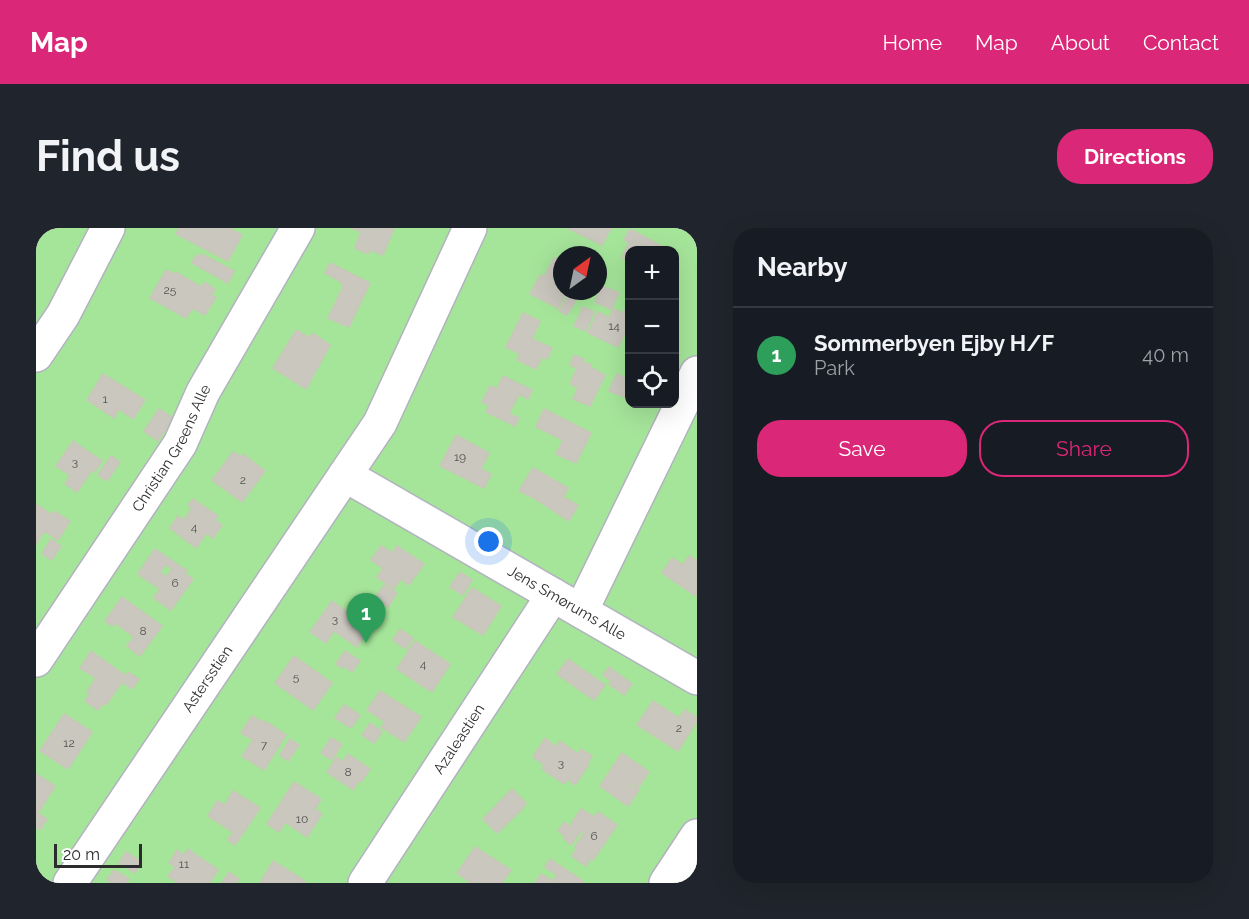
<!DOCTYPE html>
<html lang="en">
<head>
<meta charset="utf-8">
<style>
	:root { --surface:#171b24; --page:#20242c; --text:#f1f3f6; --muted:#9ea1a6; --line:#363941; --accent:#db2777 }
	body { margin:0; font-family:Raleway,sans-serif; background:var(--page); color:var(--text) }
	.controls { position:absolute; right:18px; top:18px; display:grid; overflow:hidden; border-radius:12px; box-shadow:0 6px 24px #0002 }
	.controls button { width:54px; height:54px; display:grid; place-items:center; padding:0; border:0; border-bottom:2px solid var(--line); background:var(--surface); color:var(--text); font:30px sans-serif }
	.compass { position:absolute; left:517px; top:18px; width:54px; height:54px; border-radius:50%; background:var(--surface); box-shadow:0 6px 24px #0002; rotate:33deg }
	.scale { position:absolute; left:18px; bottom:15px; width:88px; box-sizing:border-box; padding-left:6px; border:3px solid #2c2c2c; border-top:0; font-size:16px; line-height:21px; white-space:nowrap; color:#2c2c2c; -webkit-text-stroke:4px #fff; paint-order:stroke }
	.you { position:absolute; left:453px; top:314px; width:21px; height:21px; margin:-15px; border:4px solid #fff; border-radius:50%; background:#1a73e8; box-shadow:0 0 0 9px #1a73e833 }
	.badge { display:grid; place-items:center; width:39px; height:39px; border-radius:50%; background:var(--accent); color:#fff; font-size:20px; font-weight:700 }
	.pin { position:absolute; translate:-50% -50px; filter:drop-shadow(0 2px 3px #0008) }
	.pin::after { content:''; position:absolute; top:32px; width:21px; height:18px; background:inherit; clip-path:polygon(0 0,100% 0,50% 100%) }
	.list { margin:0; padding:0; list-style:none }
	h2 { display:flex; justify-content:space-between; align-items:center; height:78px; margin:0; padding:0 24px; font-size:26px }
	h2 small { font-size:20px; font-weight:400; color:var(--muted) }
	.list li { display:grid; grid-template-columns:39px 1fr auto; gap:18px; align-items:center; box-sizing:border-box; height:96px; padding:0 24px; border-top:2px solid var(--line) }
	.list b { display:block; font-size:22px; white-space:nowrap }
	.list p { margin:0; font-size:20px; white-space:nowrap; color:var(--muted) }
	.list em { font-size:20px; font-style:normal; color:var(--muted) }
	.actions { display:flex; gap:12px; padding:18px 24px }
	.actions a { flex:1; padding:14px 0; border:2px solid var(--accent); border-radius:24px; text-align:center; font-size:21px; color:var(--accent) }
	.actions .main { background:var(--accent); color:#fff }
	.icon { flex:none; width:33px; height:33px; fill:none; stroke:currentColor; stroke-width:2; stroke-linecap:round; stroke-linejoin:round }
	.map { position:relative; flex:none; width:661px; height:655px; overflow:hidden; border-radius:24px }
	header { display:flex; align-items:center; gap:36px; box-sizing:border-box; height:84px; padding:0 30px; background:var(--accent); color:#fff }
	header strong { font-size:28px }
	nav { display:flex; gap:33px; margin-inline-start:auto; font-size:21px }
	.intro { display:flex; align-items:center; justify-content:space-between; box-sizing:border-box; height:144px; padding:0 36px }
	h1 { margin:0; font-size:42px }
	.button { padding:15px 27px; border-radius:24px; background:var(--accent); color:#fff; font-size:21px; font-weight:700 }
	main { display:flex; gap:36px; padding:0 36px }
	aside { flex:1; background:var(--surface); border-radius:24px; box-shadow:0 6px 24px #0002 }
	.map>svg:first-child { display:block }
	.green { fill:#a5e59a; fill-rule:evenodd }
	.building { fill:#c9c7be; stroke:#c9c7b8; stroke-width:1.5; fill-rule:evenodd }
	.lines { fill:none; stroke-linecap:round; stroke-linejoin:round }
	.minor-casing { stroke:#b2b2c0; stroke-width:36 }
	.minor { stroke:#fff; stroke-width:33 }
	.labels { text-anchor:middle; stroke-width:4.5; stroke-linejoin:round; paint-order:stroke }
	.number-label { font-size:12px; fill:#535350 }
	.street-label { font-size:15px; fill:#2c2c2c; stroke:#fff }
</style>
</head>
<body>
<header>
<strong>Map</strong>
<nav><a>Home</a><a>Map</a><a>About</a><a>Contact</a></nav>
</header>
<div class="intro"><h1>Find us</h1><a class="button">Directions</a></div>
<main>
<div class="map">
<svg width="661" height="655" viewBox="0 0 661 655">
	<rect width="100%" height="100%" fill="#eeeade"/>
	<path class="green" d="M0,0H661V655H0ZM594,22H638V176H594ZM526,27H562V63H526Z"/>
	<path class="building" d="M143,0H193L206,7L192,33L140,6Z
		M316,0H358L347,27L334,22L332,26L319,20L325,4Z
		M531,0H575L566,17Z
		M594,1L629,20L628,22H594V33L586,30L593,14L588,12Z
		M166,26L198,43L192,55L156,35L160,27L164,29Z
		M518,30L526,34V63H531L522,80L494,66L504,47L508,49Z
		M294,35L334,55L313,99L292,90L307,59L305,54L289,45Z
		M130,42L139,46L140,44L165,59L168,54L179,61L175,67L180,69L169,87L156,80L150,90L114,70Z
		M566,58L583,65L575,81L559,74Z
		M534,64L542,69L531,87L523,83Z
		M547,79L558,84L550,103L538,98Z
		M590,80L594,81V102L591,101L582,119L552,105L562,84L573,90L577,81L588,85Z
		M487,85L504,93L496,111L516,120L511,131L506,129L500,141L481,132L484,126L470,119Z
		M260,102L274,110L276,105L294,117L270,161L237,140Z
		M538,127L548,131L547,134L555,137L554,139L569,147L554,178L537,171L542,160L534,156L541,140L534,137Z
		M67,146L109,172L97,191L83,181L78,190L51,172Z
		M581,146L594,152V171L573,163Z
		M467,148L496,162L492,171L483,166L473,186L483,190L479,198L450,184L453,177L446,174L454,158L461,161Z
		M123,181L137,190L122,213L108,203Z
		M508,181L555,205L540,235L520,226L527,212L500,199Z
		M420,207L453,225L445,241L455,246L448,260L404,238Z
		M37,213L66,233L59,244L56,242L41,264L29,256L34,247L20,238Z
		M197,224L205,229L207,226L229,243L206,274L176,252Z
		M75,228L84,234L71,253L62,247Z
		M497,240L532,260L527,269L542,277L533,293L498,270L483,263Z
		M157,271L182,288L179,292L186,297L177,310L170,305L160,320L134,300L142,288L148,292L156,280L152,277Z
		M0,276L16,287L18,283L34,293L22,312L8,303L0,316Z
		M15,311L25,318L16,332L6,326Z
		M345,318L356,325L361,318L388,336L373,357L365,351L358,361L341,349L347,340L335,332Z
		M119,321L151,343L149,346L157,351L135,382L118,370L124,361L102,346ZM130,336L136,341L130,349L124,344Z
		M653,328L661,333L660,368L626,345L636,330L647,337Z
		M424,344L436,352L427,367L414,359Z
		M348,357L361,365L352,379L339,370Z
		M436,360L465,378L447,407L417,389Z
		M86,369L126,398L104,428L91,418L98,409L79,395L76,398L69,393Z
		M296,373L334,399L321,419L298,403L290,415L274,404Z
		M364,401L377,410L370,421L357,412Z
		M379,413L414,436L396,464L361,441Z
		M55,423L90,448L92,444L103,451L96,461L86,454L70,477L67,475L62,482L49,473L54,466L51,464L60,450L44,440Z
		M309,423L324,433L316,444L308,438L306,440L300,436Z
		M258,428L296,455L277,482L239,455Z
		M532,431L569,457L558,472L521,446Z
		M573,439L596,456L588,467L573,456L575,453L567,447Z
		M344,463L385,489L368,514L345,499L349,494L331,482Z
		M617,473L643,490L649,482L660,489L661,493L642,523L601,497Z
		M308,477L324,487L315,500L299,490Z
		M28,486L56,504L32,541L4,523Z
		M216,488L228,495L229,493L250,507L228,542L206,528L217,512L205,505Z
		M334,495L346,504L338,515L326,507Z
		M295,510L306,516L296,532L285,525Z
		M509,510L520,519L524,513L542,526L545,521L556,528L551,535L553,536L539,557L531,551L528,556L506,541L508,537L497,529Z
		M254,511L263,517L252,533L244,527Z
		M586,525L613,544L602,560L596,555L594,557L603,562L592,578L564,558Z
		M312,526L334,541L325,554L323,552L317,562L291,544L301,529L307,534Z
		M0,546L19,558L2,585L11,591L4,602L0,599Z
		M258,554L285,571L279,581L286,586L271,609L249,594L243,604L231,596Z
		M476,561L490,575L487,578L488,579L461,605L447,591Z
		M197,563L224,580L199,617L192,612L197,604L172,588L181,573L189,577Z
		M545,581L558,589L562,584L581,597L557,632L555,630L550,638L536,628L541,620L539,619L548,605L545,603L535,617L528,611L529,608L522,603L528,594L535,599L537,597L535,596Z
		M439,619L475,642L466,655H435L421,645Z
		M152,621L182,642L173,655H142L132,648L139,639L133,635L141,622L148,627Z
		M90,624L106,634L99,645L83,635Z
		M514,631L547,653L546,655H499L505,646L517,653L521,647L509,639Z
		M237,633L269,653L268,655H224Z
		M78,642L93,651L90,655H76L71,652Z
		M193,644L203,651L200,655H186Z"/>
	<g class="lines">
		<g class="minor-casing">
			<g id="minor">
				<path d="M0,127L27,87L72,0"/>
				<path id="s1" d="M309,247L661,450"/>
				<path d="M545,383L661,145"/>
				<path id="s2" d="M0,432L144,216L167,164L262,0"/>
				<path id="s3" d="M34,655L344,195L434,0"/>
				<path id="s4" d="M329,655L517,367"/>
				<path d="M630,655L661,608"/>
			</g>
		</g>
		<use href="#minor" class="minor"/>
	</g>
	<g class="labels">
		<g class="number-label">
			<text x="134" y="66">25</text>
			<text x="578" y="102">14</text>
			<text x="69" y="175">1</text>
			<text x="424" y="233">19</text>
			<text x="39" y="238">3</text>
			<text x="207" y="256">2</text>
			<text x="158" y="303">4</text>
			<text x="139" y="359">6</text>
			<text x="299" y="395">3</text>
			<text x="107" y="407">8</text>
			<text x="387" y="440">4</text>
			<text x="260" y="453">5</text>
			<text x="643" y="504">2</text>
			<text x="33" y="519">12</text>
			<text x="228" y="521">7</text>
			<text x="525" y="539">3</text>
			<text x="312" y="548">8</text>
			<text x="266" y="595">10</text>
			<text x="558" y="612">6</text>
			<text x="148" y="640">11</text>
		</g>
		<g class="street-label">
			<text dy="5" stroke="none"><textPath href="#s2" startOffset="252">Christian Greens Alle</textPath></text>
			<text dy="5" stroke="none"><textPath href="#s1" startOffset="256">Jens Smørums Alle</textPath></text>
			<text dy="5" stroke="none"><textPath href="#s3" startOffset="246">Astersstien</textPath></text>
			<text dy="5" stroke="none"><textPath href="#s4" startOffset="172">Azaleastien</textPath></text>
		</g>
	</g>
</svg>
<div class="controls">
<button>+</button>
<button>−</button>
<button><svg class="icon" aria-label="locate" viewBox="0 0 24 24"><circle cx="12" cy="12" r="6"/><path d="M12 2v4M12 18v4M2 12h4M18 12h4"/></svg></button>
</div>
<svg class="compass" viewBox="-18 -18 36 36"><path d="M0-13l5 13h-10z" fill="#e53935"/><path d="M0 13l5-13h-10z" fill="#9ea1a6"/></svg>
<div class="scale">20 m</div>
<div class="you"></div>
<div class="pin badge" style="left:330px;top:415px;background:#2e9e5b">1</div>
</div>
<aside>
<h2>Nearby<small></small></h2>
<ul class="list">
<li><span class="badge" style="background:#2e9e5b">1</span><div><b>Sommerbyen Ejby H/F</b><p>Park</p></div><em>40 m</em></li>
</ul>
<div class="actions"><a class="main">Save</a><a>Share</a></div>
</aside>
</main>
</body>
</html>
